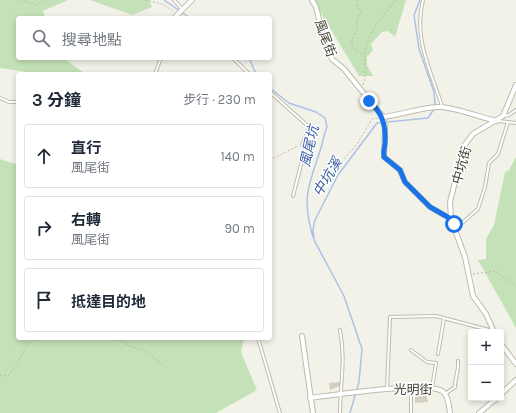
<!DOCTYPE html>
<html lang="zh-TW">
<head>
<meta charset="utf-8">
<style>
	:root { --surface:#fff; --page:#f6f6f7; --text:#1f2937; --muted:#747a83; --line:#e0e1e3 }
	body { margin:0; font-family:Karla,"Noto Sans TC",sans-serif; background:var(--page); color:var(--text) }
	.controls { position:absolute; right:12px; bottom:12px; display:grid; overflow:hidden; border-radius:4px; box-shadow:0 2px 6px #0003 }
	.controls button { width:36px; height:36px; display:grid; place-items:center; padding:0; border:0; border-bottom:1px solid var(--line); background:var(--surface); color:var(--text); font:20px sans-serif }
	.stop { position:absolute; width:12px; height:12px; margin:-9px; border:3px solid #1a73e8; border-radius:50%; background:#fff }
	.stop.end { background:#1a73e8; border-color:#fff; box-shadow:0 1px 4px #0008 }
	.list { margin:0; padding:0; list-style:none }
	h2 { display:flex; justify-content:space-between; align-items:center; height:52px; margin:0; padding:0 16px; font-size:17px }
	h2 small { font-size:13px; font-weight:400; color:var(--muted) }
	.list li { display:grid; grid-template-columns:26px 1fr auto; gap:12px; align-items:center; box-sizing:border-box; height:64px; margin:0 8px 8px; padding:0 8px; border:1px solid var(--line); border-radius:4px }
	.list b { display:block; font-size:15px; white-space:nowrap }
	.list p { margin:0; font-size:13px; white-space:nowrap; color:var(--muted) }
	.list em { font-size:13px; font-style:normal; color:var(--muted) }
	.icon { flex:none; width:22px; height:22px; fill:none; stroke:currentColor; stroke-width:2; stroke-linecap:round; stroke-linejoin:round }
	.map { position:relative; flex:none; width:516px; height:413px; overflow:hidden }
	.search { position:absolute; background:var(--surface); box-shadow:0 2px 6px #0003; left:16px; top:16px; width:256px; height:44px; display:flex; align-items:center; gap:10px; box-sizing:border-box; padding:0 14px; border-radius:4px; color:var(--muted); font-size:15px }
	.panel { position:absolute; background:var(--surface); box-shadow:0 2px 6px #0003; left:16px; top:72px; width:256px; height:268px; border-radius:4px }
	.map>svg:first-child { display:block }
	.green { fill:#c4e2b7 }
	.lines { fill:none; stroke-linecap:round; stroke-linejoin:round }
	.stream { stroke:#adc1e8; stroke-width:1.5 }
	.building { fill:#d3d0c0 }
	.service-casing { stroke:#bdbcad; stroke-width:4 }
	.minor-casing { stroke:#bdbcad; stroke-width:6 }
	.path { stroke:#bdbaa0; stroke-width:1; stroke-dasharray:2 2; stroke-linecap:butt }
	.service { stroke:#fff; stroke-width:2 }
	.minor { stroke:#fff; stroke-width:4 }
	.route { stroke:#1a73e8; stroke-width:5 }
	.labels { text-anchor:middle; stroke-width:3; stroke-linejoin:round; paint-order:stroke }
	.street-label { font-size:13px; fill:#464438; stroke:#fff }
	.water-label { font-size:14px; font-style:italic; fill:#3d5fa6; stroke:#fff }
</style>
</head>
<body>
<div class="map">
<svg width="516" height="413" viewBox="0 0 516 413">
	<rect width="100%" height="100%" fill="#f3f2e9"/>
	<path class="green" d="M0,0H68L43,11L45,18H18V58H63L83,72L34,73L0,68Z
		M90,0H149L152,7L132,15Z
		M313,0H406L395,37L388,31L382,32L371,44L373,50L367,57V65L373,76H359Z
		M516,157V328L478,260L486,259V239L494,225L505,172L509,170Z
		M0,159L18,165V338H244L241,352L257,390L216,413H0Z"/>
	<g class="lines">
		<path class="stream" d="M164,0L190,18
			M420,0L414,15L419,49L434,92L435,105
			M249,58L256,74
			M270,88L289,103L316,112L325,118L327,127C324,134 323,141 321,148C309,185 301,197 313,237
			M350,413L359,382L362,349L344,296L314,240L313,229L315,220L338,175L377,123L428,118L434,109"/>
	</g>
	<path class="building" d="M340,382V386L330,390L329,383Z
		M415,393H426L428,402L415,403Z"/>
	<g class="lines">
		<g class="service-casing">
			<path id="service" d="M174,0L182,9
				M423,0C413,38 431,71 442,106
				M233,58L249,74
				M155,74L161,58
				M270,92L309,127L302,145L305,149L293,196
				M0,98L9,102H18
				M504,116L509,115L516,110
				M508,122L516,123
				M454,223H462L478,209L485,187L489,163L498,154L508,122L498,121
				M258,338L280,413
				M411,350L427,362L436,363L432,388
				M438,354L444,318
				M387,389L390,317L436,316L493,331
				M445,394L455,387C455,378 459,370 458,361
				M340,413C340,383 346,361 340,330
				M411,413V388"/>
		</g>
		<g class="minor-casing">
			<path id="minor" d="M312,0L316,7L323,35L332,59L344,69L383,117L385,127L384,157L400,170L405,182L430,207L451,219
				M174,18L192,0
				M383,117C401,115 425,106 442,107C460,109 479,117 497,121
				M494,332L486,314L473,296L465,257L451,219L450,202L464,146L473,134L503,116L516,85
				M302,336L313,413
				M501,344L516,364
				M501,394L516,380
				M310,398C333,395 426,381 442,391C448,394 449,406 450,413
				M479,413L497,398"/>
		</g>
		<path class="path" d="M20,0L36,5L45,0
			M145,0L162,4L173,11
			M357,0L358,8L361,13L356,21L357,30C348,43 351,48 364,55
			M363,85C367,71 364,67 365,54C366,34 384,15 396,0
			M270,160L298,146
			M334,171L357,144L372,119L379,118
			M473,274L496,271L516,287
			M116,338L132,347L144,350L166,367
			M0,375L8,376C20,365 22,346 37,338"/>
		<use href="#service" class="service"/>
		<use href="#minor" class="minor"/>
	</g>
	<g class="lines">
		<path class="route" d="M369,101C383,113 386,126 385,144C384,149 383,152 384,157L400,170L405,182L430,207L451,219L454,224"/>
	</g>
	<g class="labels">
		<g class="street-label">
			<text transform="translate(326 38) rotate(70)" y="5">風尾街</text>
			<text transform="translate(461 165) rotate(-74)" y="5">中坑街</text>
			<text transform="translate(413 389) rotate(1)" y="5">光明街</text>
		</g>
		<g class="water-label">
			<text transform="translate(309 146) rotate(-77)" y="5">風尾坑</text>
			<text transform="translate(327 177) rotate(-59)" y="5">中坑溪</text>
		</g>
	</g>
</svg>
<div class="controls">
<button>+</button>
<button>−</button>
</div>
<div class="stop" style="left:454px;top:224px"></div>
<div class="stop end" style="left:369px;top:101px"></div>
<div class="search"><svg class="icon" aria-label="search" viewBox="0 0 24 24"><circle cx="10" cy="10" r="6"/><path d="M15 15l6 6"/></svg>搜尋地點</div>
<section class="panel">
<h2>3 分鐘<small>步行 · 230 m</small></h2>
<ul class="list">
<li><svg class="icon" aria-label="ahead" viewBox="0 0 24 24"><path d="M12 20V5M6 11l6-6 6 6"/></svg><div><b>直行</b><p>風尾街</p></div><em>140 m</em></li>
<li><svg class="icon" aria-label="right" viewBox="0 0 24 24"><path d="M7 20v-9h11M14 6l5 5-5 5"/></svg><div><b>右轉</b><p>風尾街</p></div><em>90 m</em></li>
<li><svg class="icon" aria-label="arrive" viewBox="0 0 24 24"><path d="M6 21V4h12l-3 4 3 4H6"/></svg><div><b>抵達目的地</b></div></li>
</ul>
</section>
</div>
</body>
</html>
